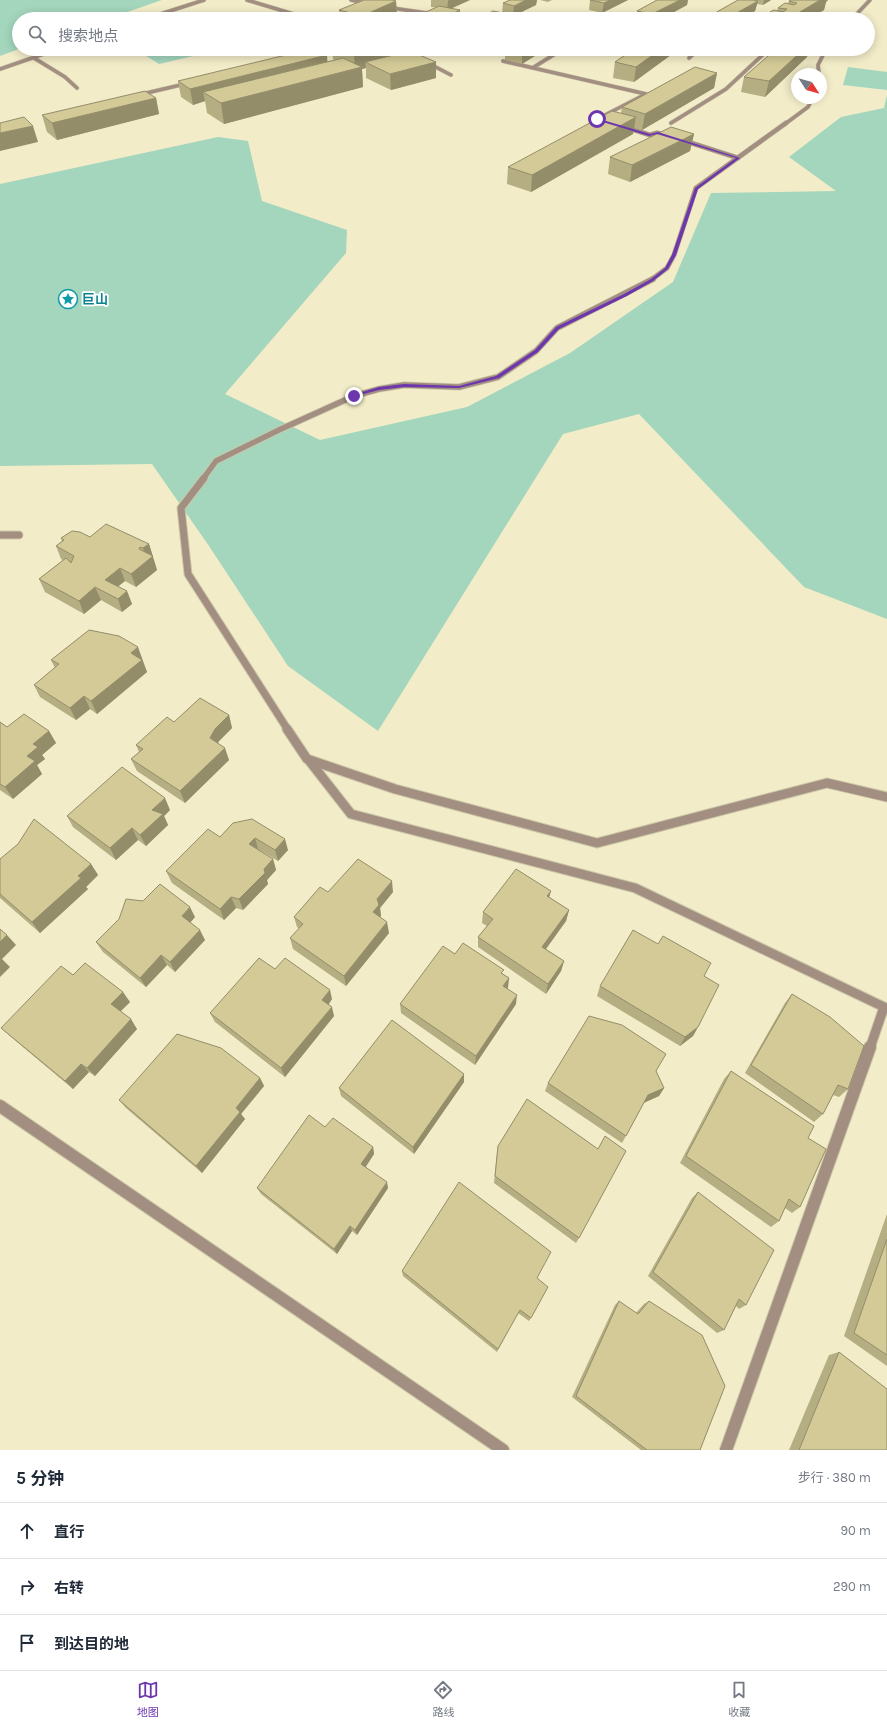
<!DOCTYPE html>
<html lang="zh">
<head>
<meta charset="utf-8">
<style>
	:root { --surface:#fff; --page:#f2f2f3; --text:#1f2937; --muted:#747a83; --line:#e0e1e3; --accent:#6d36ad }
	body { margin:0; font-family:Karla,"Noto Sans SC",sans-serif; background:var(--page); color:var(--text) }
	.compass { position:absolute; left:791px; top:68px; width:36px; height:36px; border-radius:50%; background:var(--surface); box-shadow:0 2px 10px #0003; rotate:126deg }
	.stop { position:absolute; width:12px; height:12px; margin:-9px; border:3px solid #6d36ad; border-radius:50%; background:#fff }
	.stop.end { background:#6d36ad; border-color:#fff; box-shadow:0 1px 4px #0008 }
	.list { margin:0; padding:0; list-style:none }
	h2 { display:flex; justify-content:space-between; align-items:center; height:52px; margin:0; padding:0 16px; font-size:17px }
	h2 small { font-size:13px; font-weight:400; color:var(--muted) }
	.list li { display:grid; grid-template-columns:26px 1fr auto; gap:12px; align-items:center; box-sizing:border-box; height:56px; padding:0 16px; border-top:1px solid var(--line) }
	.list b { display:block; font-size:15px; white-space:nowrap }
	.list em { font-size:13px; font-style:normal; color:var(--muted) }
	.icon { flex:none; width:22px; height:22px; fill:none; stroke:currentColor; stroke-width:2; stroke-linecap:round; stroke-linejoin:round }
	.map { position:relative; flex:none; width:887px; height:1450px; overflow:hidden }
	.search { position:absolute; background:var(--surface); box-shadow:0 2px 10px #0003; left:12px; right:12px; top:12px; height:44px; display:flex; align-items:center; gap:10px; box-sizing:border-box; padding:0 14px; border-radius:22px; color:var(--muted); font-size:15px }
	.sheet { height:220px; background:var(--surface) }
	nav { display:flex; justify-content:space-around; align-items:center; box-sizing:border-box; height:56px; border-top:1px solid var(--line); background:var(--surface); font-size:11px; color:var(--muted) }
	nav a { display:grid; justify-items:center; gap:2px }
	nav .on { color:var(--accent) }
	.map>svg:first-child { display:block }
	.green { fill:#a3d6bd }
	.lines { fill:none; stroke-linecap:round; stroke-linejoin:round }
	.minor-far5-casing { stroke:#cdc8a8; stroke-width:4.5 }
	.minor-far4-casing { stroke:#cdc8a8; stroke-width:5.5 }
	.minor-far3-casing { stroke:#cdc8a8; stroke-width:7 }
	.minor-far2-casing { stroke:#cdc8a8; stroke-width:9 }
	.minor-far1-casing { stroke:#cdc8a8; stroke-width:11 }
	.minor-casing { stroke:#cdc8a8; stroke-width:14 }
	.minor-far5 { stroke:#a38f82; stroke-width:3.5 }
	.minor-far4 { stroke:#a38f82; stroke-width:4.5 }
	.minor-far3 { stroke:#a38f82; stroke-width:5.5 }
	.minor-far2 { stroke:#a38f82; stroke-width:7 }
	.minor-far1 { stroke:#a38f82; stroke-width:9 }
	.minor { stroke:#a38f82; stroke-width:12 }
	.wall { fill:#b5ae82 }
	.shaded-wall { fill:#948d6a }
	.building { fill:#d3ca97; stroke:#948d6a }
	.route { fill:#6d36ad }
	.labels { text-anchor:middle; stroke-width:3.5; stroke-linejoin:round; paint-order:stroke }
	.far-culture-label { font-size:13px; font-weight:bold; fill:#0d838f; stroke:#fff; text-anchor:start }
</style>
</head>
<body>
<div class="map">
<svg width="887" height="1450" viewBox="0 0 887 1450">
	<rect width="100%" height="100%" fill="#f2ecc8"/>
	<path class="green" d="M0,0H162L107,19H19V49L0,56Z
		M135,49H223L159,64Z
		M848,67L887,72V90L843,85Z
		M887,95V619L804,587L639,414L563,434L378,731L288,666L209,546L152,464L0,466V184L218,137L248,141L262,201L347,230L346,253L225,394L320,440L467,407L570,353L673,282L711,193L836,191L789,157L841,117L884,108Z"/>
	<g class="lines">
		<g class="minor-far5-casing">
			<path id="minor-far5" d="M247,0L310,19
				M351,0L370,4
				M385,7L433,14
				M449,16L483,19
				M145,19L204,0
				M852,19L870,0
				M398,49L414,57
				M309,54L330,49
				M34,58L65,77L77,88
				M689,58L699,49
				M503,61L646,94L605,115
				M426,62L451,75
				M534,67L563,49
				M0,69L58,49
				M819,74L818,65L826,49
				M138,95L189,83
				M671,123L726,89L769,49
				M785,124L808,107L813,98"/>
		</g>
		<g class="minor-far4-casing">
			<path id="minor-far4" d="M625,127L650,135L657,133L669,136
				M682,140L738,158
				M651,280L667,268L674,255L696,188L786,123"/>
		</g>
		<g class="minor-far3-casing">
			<path id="minor-far3" d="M203,479L216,461L281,429L354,396L379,389L404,385L459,387L498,377L536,351L557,328L653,279"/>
		</g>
		<g class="minor-far2-casing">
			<path id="minor-far2" d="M204,478L181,508L188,574L288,730
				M0,535H19"/>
		</g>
		<g class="minor-far1-casing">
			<path id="minor-far1" d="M287,729L307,759L395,789L597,843L827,783L887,797
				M308,759L351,814L635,888L884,1007L870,1048"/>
		</g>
		<g class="minor-casing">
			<path id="minor" d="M0,1106L503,1450
				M726,1450L870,1047"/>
		</g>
		<use href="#minor-far5" class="minor-far5"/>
		<use href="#minor-far4" class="minor-far4"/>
		<use href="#minor-far3" class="minor-far3"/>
		<use href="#minor-far2" class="minor-far2"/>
		<use href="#minor-far1" class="minor-far1"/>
		<use href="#minor" class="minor"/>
	</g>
	<path class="wall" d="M431,0H470L451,9L431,7Z
		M510,0H537L536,5L513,16L512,19H478L502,13L503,3Z
		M540,0H552L548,2Z
		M590,0H628L602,13L589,10Z
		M657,0H688L687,5L661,19H636L637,11Z
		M738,0H771L763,5L757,4L755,11L741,19H707L708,17Z
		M791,0H828L826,2L824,10L808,19H768L770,12L777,11L778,8L788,3L789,1Z
		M396,1L397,15L388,19H340L339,10Z
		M332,49H397V54L436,78L391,90L366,78V68L362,69L363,87L224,124L207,113L205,101L193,105L181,97L178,81L327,62L334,60L333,59Z
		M444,49H476L464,56L444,51Z
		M505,49H546L522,64L505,60Z
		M634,49H679L634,82L613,78L615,62Z
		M776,49H809L807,57L765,97L741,92L744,77Z
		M717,73L714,88L642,130L634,128L633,134L531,192L507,184L508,167L621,113L622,107Z
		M156,98L159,114L57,140L47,132L42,115Z
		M694,134L690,151L630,182L608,174L610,157Z
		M90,537L149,544L157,570L136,587L125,581L118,586L127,591L132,604L122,612L101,600L84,614L45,592L39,579L63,560L61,559L56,546L62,541L61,538Z
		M51,660H143L142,661L147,672L97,714L90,709L76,720L40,697L34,685L55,668Z
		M229,715L232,728L219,741L218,743L229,760L185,803L137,771L131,759L139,752L136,745Z
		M0,722L7,727L49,731L56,743L42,755L45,759L37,765L42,774L13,799L0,790Z
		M170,810L164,816L168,825L146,846L138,840L116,860L73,827L67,816Z
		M233,823L288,850L278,861L258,849L273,859L276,870L267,880L268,884L243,910L236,908L224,920L172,883L166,871L220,837Z
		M0,859L91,864L98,875L86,887L88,889L40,933L0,898Z
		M328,892H393L380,908L381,916L379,917L389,933L346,986L293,949L290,938L299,929L297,927L294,917Z
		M549,897L569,910L566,921L546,949L564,961L561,971L546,994L478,947V937L487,926L482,923L483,912Z
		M195,917L190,923L205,940L175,972L167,965L146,987L103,952L96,942Z
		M455,954L503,974L509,978L507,988L516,1004L475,1065L401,1013L400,1004Z
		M275,969L332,999L329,1004L334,1016L285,1077L215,1022L210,1013Z
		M73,975L130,1002L120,1011L137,1029L95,1076L89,1072L73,1089L11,1037L1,1028Z
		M600,986L698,1027L693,1036L680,1046L597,996Z
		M792,994L848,1089L839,1097L833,1095L823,1114L814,1122L745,1073L785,1003Z
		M656,1071L664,1088L659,1096L644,1103L622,1143L545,1091L548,1083Z
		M731,1071L808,1138L800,1207L792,1213L785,1208L779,1221L771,1227L680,1163L724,1079Z
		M260,1078L264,1086L241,1114L245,1119L202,1173L126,1108L119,1100Z
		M464,1082L414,1154L341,1096L339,1088Z
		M325,1127L373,1147L374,1154L366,1167L388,1188L357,1235L352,1231L337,1254L261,1194L257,1188Z
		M498,1146L579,1238L576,1243L494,1183L497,1153Z
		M698,1192L746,1305L739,1309L736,1306L724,1330L717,1333L648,1276L692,1198Z
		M887,1214V1366L844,1336Z
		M402,1271L537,1278L531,1318L529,1321L518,1313L497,1352L403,1276Z
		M619,1301L636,1313L644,1304L649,1301L700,1450H641L572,1397L615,1305Z
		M839,1352L887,1450H789L829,1355Z"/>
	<path class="shaded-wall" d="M449,0H470L447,10L448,1Z
		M526,0H537L536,5L513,16L514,6Z
		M610,0H628L602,13L604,3Z
		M680,0H688L687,5L661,19H652V14Z
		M764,0H771L763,5Z
		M820,0H828L826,2L824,10L808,19H790V18Z
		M396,1L397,15L388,19H362V16Z
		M758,1L755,11L741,19H726Z
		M460,10L459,19H441Z
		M513,15L512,19H506Z
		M379,49H397V60L365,62L366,68L362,69L363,87L224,124L221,103L355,69L354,55Z
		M464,49H476L464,56Z
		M522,49H546L522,64Z
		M661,49H679L634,82L636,67Z
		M804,49H809L807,57L765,97L769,81Z
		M327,55L328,70L203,92L205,101L193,105L190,89Z
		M436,62V78L391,90L390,74Z
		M717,73L714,88L642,130L645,114Z
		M156,98L159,114L57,140L52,123Z
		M636,117L633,134L531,192L532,175Z
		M33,126L38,142L0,151V133Z
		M694,134L690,151L630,182L632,165Z
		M149,544L157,570L136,587L131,574L147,561L143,548Z
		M120,568L125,581L110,593L105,580Z
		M95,587L101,600L84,614L79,601Z
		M127,591L132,604L122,612L118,599Z
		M138,647L147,672L97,714L91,701L131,653Z
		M84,696L90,709L76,720L70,708Z
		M229,715L232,728L219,741L214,750L210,738L215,729Z
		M49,731L56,743L42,755L45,759L37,765L42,774L13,799L5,787L33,744Z
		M225,748L229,760L185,803L180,791Z
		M165,798L170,810L164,816L168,825L146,846L140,835L152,810Z
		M132,828L138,840L116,860L110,848Z
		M255,838L258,849L249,844Z
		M285,839L288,850L278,861L275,850Z
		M273,859L276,870L267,880L264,869Z
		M91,864L98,875L86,887L88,889L40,933L32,922L78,876Z
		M265,873L268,884L243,910L239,899Z
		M392,881L393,892L380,908L381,916L374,923L373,912L377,899Z
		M551,891L548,902L547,896Z
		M231,897L236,908L224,920L220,909Z
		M190,907L195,917L187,926L182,916Z
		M569,910L566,921L540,957L542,947Z
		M387,922L389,933L346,986L344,976Z
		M200,930L205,940L175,972L170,962Z
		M7,935L16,945L2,959L10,967L0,977V942Z
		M161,955L167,965L146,987L140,978Z
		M564,961L561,971L546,994L548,984Z
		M509,978L508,988L502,996L503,986Z
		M330,990L332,999L325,1009L322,1000Z
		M123,992L130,1002L118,1014L111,1004Z
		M517,995L516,1004L475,1065L476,1056Z
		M332,1007L334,1016L285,1077L281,1068Z
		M131,1019L137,1029L95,1076L87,1068Z
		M698,1027L693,1036L680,1046L685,1037Z
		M81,1064L89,1072L73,1089L65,1081Z
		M464,1074V1082L414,1154L413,1147Z
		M260,1078L264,1086L241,1114L245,1119L202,1173L196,1166L236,1108Z
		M664,1088L659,1096L643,1103L648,1095Z
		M373,1147L374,1154L363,1170L361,1164Z
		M387,1182L388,1188L357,1235L355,1230Z
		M350,1226L352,1231L337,1254L334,1249Z"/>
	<path class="building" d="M364,0H392L396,1L362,16L339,10Z
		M510,0H526L514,6L503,3Z
		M590,0H610L604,3Z
		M657,0H680L652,14L637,11Z
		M738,0H753L758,1L726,19H718L708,17Z
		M791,0H820L790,18L776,15L778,14L770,12L774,10L783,12L787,9L778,8L785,3L794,5L797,3L789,1Z
		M439,6L460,10L441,19H411Z
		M493,11L513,15L506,19H478Z
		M554,17L565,19H550Z
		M311,49H315L327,55L190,89L178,81Z
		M341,49H379L354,55Z
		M634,49H661L636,67L615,62Z
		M776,49H804L769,81L744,77Z
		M410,51L436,62L390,74L365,62Z
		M343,58L362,67L221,103L203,92Z
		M695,67L717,73L645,114L622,107Z
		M145,91L156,98L52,123L42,115Z
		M612,111L636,117L532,175L508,167Z
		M24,117L33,126L0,133V123Z
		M671,127L694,134L632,165L610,157Z
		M106,524L149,544L143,548L140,547L139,549L153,556L131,574L120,568L105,580L127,591L118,599L95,587L79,601L39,579L66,558L71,563L74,556L56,546L64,540L61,538L72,531L80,532L90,537Z
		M89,630L119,636L138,647L131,653L142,660L91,701L84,696L70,708L34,685L59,664L51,660Z
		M200,698L229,715L215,729L210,738L225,748L180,791L131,759L143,749L136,745L167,717L174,722Z
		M24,714L49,731L33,744L38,747L27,756L35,761L5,787L0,784V722L7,727Z
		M122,767L165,798L152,810L163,814L140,835L132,828L110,848L67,816Z
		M34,819L91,864L78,876L81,878L32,922L0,894V859L18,844Z
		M252,819L285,839L275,850L255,838L249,844L273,859L264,869L265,873L239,899L231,897L220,909L166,871L208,829L220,837L233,823Z
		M358,859L392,881L377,899L379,905L373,912L387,922L344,976L290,938L303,924L294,917L320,887L328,892Z
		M516,869L551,891L547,896L569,910L542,947L564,961L548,984L478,937L493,919L483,912Z
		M160,884L190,907L182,916L200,930L170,962L161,955L140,978L96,942L119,919L126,899L143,901Z
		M0,929L7,935L0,942Z
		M633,930L658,944L663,936L711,963L704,976L719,985L698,1027L685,1037L600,986Z
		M463,943L504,970L501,973L509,978L503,986L517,995L476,1056L400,1004L443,946L455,954Z
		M259,958L275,969L285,958L330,990L322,1000L332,1007L281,1068L210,1013Z
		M85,963L123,992L111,1004L131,1019L87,1068L81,1064L65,1081L1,1028L61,966L73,975Z
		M792,994L830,1017L864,1046L848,1089L838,1085L823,1114L751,1065Z
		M589,1016L622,1025L666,1054L656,1071L664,1088L648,1095L626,1136L548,1083Z
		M392,1020L464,1074L413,1147L339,1088Z
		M177,1034L221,1048L260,1078L236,1108L240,1112L196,1166L119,1100Z
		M731,1071L814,1126L808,1138L826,1149L800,1207L789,1199L779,1221L686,1156Z
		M527,1099L598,1149L605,1136L626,1151L579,1238L495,1176L498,1146Z
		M309,1115L325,1127L333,1118L373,1147L361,1164L387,1182L355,1230L350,1226L334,1249L257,1188Z
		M459,1182L551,1252L537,1278L548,1287L531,1318L520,1310L498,1349L402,1271Z
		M698,1192L774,1250L746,1305L739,1299L724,1330L653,1272Z
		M887,1239V1355L854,1333Z
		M619,1301L638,1314L649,1301L702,1335L725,1386L700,1450H647L576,1396Z
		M839,1352L887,1389V1450H799Z"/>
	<path class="route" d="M596,118L650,134L658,132L740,158L698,189L676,255L668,269L653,281L627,296L559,329L538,352L499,378L459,388L404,387L379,390L352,397V395L379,387L404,384L459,386L496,376L535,350L556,327L624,294L651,279L665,268L672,255L695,188L736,158L657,134L649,136L596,120Z"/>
	<defs>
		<g id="sight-ring" transform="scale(1)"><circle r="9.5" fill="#fff" stroke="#0f9aa8" stroke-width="1.5"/><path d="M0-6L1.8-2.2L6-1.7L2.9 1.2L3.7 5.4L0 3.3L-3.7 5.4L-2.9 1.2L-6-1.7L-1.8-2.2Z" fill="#0f9aa8"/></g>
	</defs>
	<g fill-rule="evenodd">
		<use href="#sight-ring" x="68" y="299"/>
	</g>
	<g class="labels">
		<g class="far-culture-label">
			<text x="82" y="304">巨山</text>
		</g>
	</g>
</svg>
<svg class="compass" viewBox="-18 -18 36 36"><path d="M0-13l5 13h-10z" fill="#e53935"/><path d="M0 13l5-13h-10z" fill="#747a83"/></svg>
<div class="stop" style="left:597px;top:119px"></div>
<div class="stop end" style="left:354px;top:396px"></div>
<div class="search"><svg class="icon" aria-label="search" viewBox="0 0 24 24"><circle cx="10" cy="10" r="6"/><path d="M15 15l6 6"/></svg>搜索地点</div>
</div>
<section class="sheet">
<h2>5 分钟<small>步行 · 380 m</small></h2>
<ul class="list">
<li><svg class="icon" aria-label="ahead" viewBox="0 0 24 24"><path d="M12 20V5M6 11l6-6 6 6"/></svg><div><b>直行</b></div><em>90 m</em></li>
<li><svg class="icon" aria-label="right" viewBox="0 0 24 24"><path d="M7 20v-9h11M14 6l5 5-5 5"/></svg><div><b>右转</b></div><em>290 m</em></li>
<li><svg class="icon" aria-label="arrive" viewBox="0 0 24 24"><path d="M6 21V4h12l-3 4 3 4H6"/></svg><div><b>到达目的地</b></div></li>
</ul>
</section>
<nav>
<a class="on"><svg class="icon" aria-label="map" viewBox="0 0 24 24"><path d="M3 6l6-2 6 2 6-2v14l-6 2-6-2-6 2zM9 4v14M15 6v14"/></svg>地图</a>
<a><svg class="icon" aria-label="directions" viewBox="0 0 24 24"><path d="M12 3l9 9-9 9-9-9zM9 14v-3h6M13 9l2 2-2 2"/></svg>路线</a>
<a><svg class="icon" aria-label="saved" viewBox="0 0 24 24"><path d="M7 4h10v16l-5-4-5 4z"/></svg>收藏</a>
</nav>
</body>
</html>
